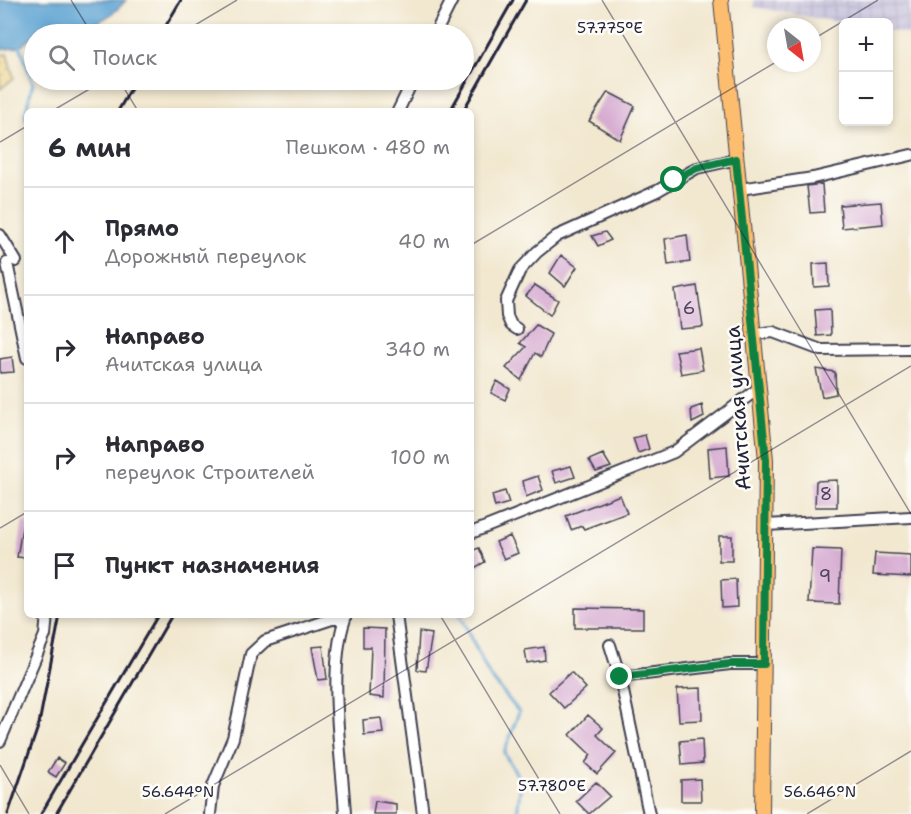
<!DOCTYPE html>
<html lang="ru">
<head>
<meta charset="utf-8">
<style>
	:root { --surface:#fff; --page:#f7f7f7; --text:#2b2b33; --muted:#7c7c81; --line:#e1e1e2 }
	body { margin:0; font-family:"Shantell Sans",sans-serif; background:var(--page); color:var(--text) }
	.controls { position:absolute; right:18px; top:18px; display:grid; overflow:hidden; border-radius:9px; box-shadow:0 3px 9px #0003 }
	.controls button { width:54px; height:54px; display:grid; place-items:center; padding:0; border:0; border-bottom:2px solid var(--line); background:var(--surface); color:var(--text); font:30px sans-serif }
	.compass { position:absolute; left:767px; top:18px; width:54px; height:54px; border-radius:50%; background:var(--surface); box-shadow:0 3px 9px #0003; rotate:149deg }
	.stop { position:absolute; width:18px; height:18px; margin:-14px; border:4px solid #0b8043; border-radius:50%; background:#fff }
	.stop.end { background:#0b8043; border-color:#fff; box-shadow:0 2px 6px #0008 }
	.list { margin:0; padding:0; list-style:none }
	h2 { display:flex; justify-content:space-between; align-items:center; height:78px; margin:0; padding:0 24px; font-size:26px }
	h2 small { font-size:20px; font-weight:400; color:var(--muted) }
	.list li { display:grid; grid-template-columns:39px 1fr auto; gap:18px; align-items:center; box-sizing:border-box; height:108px; padding:0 24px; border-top:2px solid var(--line) }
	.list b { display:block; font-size:22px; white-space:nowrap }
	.list p { margin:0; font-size:20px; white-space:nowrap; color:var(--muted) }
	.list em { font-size:20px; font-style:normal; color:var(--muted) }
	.icon { flex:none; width:33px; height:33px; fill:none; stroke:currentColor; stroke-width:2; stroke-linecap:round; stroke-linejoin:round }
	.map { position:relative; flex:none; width:911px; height:814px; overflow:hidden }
	.search { position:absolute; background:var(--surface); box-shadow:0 3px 9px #0003; left:24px; top:24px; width:450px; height:66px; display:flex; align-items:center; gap:15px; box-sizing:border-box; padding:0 21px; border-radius:33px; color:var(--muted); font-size:22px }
	.panel { position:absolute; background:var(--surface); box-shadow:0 3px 9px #0003; left:24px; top:108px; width:450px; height:510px; border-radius:9px }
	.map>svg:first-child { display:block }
	.industrial { fill:url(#industrial-grid) }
	.sand { fill:url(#sand-dots); stroke:#887e6c; stroke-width:1.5 }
	.water { fill:#5ca2d2; stroke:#3f6286; stroke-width:1.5 }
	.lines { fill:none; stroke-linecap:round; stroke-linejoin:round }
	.stream { stroke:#5ca2d2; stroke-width:3 }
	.building { fill:#d6aad1 }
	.minor-casing { stroke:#414051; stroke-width:14 }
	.major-casing { stroke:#414051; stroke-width:16 }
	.minor { stroke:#fff; stroke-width:10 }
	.major { stroke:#fcbd6e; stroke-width:14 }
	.rail { stroke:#22223b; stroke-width:3 }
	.route { stroke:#0b8043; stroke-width:8 }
	.ticks { fill:none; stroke:#22223b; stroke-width:1.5; stroke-opacity:0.45 }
	.labels { text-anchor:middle; stroke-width:5; stroke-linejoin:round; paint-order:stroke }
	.number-label { font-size:18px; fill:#4f4460 }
	.street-label { font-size:21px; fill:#22223b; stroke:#fdfcf7 }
	.ticks-label { font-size:15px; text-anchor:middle; fill:#22223b; stroke:#fdfcf7; stroke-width:5; stroke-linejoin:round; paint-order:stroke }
</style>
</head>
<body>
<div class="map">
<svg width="911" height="814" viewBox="0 0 911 814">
	<defs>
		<pattern id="industrial-grid" width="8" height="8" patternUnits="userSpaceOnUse" patternTransform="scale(1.5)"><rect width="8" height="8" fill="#c5c0db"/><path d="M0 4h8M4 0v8" fill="none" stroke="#a9a5bd"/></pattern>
		<pattern id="sand-dots" width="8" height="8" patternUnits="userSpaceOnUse" patternTransform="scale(1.5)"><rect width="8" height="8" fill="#eeda9e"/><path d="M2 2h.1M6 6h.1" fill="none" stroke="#ccbb89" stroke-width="1.8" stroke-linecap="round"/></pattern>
	</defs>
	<rect width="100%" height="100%" fill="#fdfcf7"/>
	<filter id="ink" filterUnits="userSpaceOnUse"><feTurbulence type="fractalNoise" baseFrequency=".0167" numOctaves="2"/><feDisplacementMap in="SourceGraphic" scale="12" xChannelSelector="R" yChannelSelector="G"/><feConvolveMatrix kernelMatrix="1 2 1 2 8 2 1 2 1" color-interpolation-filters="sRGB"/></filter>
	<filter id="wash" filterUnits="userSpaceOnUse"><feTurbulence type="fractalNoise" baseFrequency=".008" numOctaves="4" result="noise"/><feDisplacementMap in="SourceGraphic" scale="24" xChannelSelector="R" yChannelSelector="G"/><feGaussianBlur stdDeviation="1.35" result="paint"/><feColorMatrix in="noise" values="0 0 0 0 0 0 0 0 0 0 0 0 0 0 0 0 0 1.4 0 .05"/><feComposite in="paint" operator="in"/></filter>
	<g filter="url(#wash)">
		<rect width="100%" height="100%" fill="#f2e8d0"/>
		<path class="industrial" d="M754,0H911V35L889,31L888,22L843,23L754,7Z"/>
		<path class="sand" d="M7,54L14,78L0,89V55Z"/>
		<path class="water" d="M0,0H126C103,28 79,29 45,26L20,47L0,50Z"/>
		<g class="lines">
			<path class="stream" d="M19,43L33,83L25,115L27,121
				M460,615L489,675L519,712L504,753L521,781L517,814"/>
		</g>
		<g id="blocks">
			<path class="building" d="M608,92L635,106L620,140L589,121Z
				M822,184L824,212L810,213L807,186Z
				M881,202L883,224L842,228L840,205Z
				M605,232L611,240L598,246L592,236Z
				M687,235L690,262L668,265L665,239Z
				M561,255L577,267L565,286L550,273Z
				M828,263L829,286L814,287L813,264Z
				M535,285L558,300L550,315L526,296Z
				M697,286L703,327L680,329L675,290Z
				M830,309L831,335L817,336L815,310Z
				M536,325L551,334L541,357L535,353L521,380L506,368L526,347L520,343Z
				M699,348L703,370L681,374L676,351Z
				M12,357L14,372L0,373V359Z
				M816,369L835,372L836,394L822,397Z
				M497,381L510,389L505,400L491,393Z
				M702,405L704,417L692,423L691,409Z
				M645,435L649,449L638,453L633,438Z
				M727,446L729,476L710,478L708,448Z
				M603,454L611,467L596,472L589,460Z
				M571,466L575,477L556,483L552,471Z
				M538,476L543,490L526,497L523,481Z
				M837,480V507H815L816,481Z
				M505,491L509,503L495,507L492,495Z
				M620,495L627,513L584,529L582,526L571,530L566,516Z
				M23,522H27V558L17,557Z
				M510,536L518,553L504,559L496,542Z
				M719,536H732V561H719Z
				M479,548L485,562L471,570V551Z
				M812,549L841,550L839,604L809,603Z
				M875,553L911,555V577L873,575Z
				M736,579L737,607L722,608L721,580Z
				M575,608L643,609V628H575Z
				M363,628L385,629L384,698L369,696L371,647H363Z
				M419,632L432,634L426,671L417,670Z
				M323,646L327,679L318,680L312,647Z
				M544,647L545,660L527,663L525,650Z
				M571,672L586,688L564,708L549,692Z
				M701,688L702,720L679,721L677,689Z
				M588,715L603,728L597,735L616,753L597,774L585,763L591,755L570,735Z
				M381,718L383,733L364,735L363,720Z
				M702,739L703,763L682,765L680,741Z
				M57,758L65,763L56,777L48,772Z
				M700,779L701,801H681V780Z
				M596,782L610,796L589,814L576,801Z
				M375,801L396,804V814H373Z"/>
		</g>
	</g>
	<g filter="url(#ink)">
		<use href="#blocks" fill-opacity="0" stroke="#414051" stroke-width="1.5"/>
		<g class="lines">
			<g class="minor-casing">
				<path id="minor" d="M435,34L452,0
					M398,111L413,80
					M740,189L813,178L911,155
					M0,235L16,261
					M7,263L27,358
					M517,329L511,325L507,316L506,301L520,270L537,252L557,236L657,191L697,168L737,159
					M755,334L773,332L821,350L911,349
					M766,525L911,517
					M471,533L674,452L759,388
					M396,615L423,814
					M345,619C327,670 342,758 345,814
					M610,645L620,677L649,814
					M620,677L730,664H764
					M0,741L45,635L47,615
					M210,814L213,786L233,738L251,654L265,641L332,619H345"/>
			</g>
			<g class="major-casing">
				<path id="major" d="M721,0L766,460L762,814"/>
			</g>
			<use href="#minor" class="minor"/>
			<use href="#major" class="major"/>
			<path class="rail" d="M161,34L181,0
				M118,111L136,80
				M450,111L513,0
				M463,111L526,0
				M8,814L39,724L60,615
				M41,814L158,615
				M56,814L172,615"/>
		</g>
	</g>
	<g class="lines" filter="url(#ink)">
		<path class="route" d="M620,677L730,664H764L766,460L736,159L697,168L674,180"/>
	</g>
	<path class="ticks" d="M71,0L92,34M602,0L911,514M180,34L237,0M812,40L878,0M119,80L138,111M52,111L105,80M0,142L27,126M471,245L776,62M0,528L27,512M440,615L560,814M0,765L29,814M165,814L911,366M807,814L911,751"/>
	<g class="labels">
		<g class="number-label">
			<text x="689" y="314">6</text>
			<text x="826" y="500">8</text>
			<text x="825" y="582">9</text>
		</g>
		<g class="street-label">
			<text transform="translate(738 408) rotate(-94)" y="7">Ачитская улица</text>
		</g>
	</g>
	<g class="ticks-label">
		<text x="610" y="33">57.775°E</text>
		<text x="552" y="791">57.780°E</text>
		<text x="178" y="797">56.644°N</text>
		<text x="820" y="797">56.646°N</text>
	</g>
</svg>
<div class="controls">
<button>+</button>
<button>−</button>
</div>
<svg class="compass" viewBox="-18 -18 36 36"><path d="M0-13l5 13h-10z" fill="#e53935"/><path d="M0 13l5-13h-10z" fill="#7c7c81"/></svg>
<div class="stop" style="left:674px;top:180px"></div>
<div class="stop end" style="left:620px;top:677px"></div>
<div class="search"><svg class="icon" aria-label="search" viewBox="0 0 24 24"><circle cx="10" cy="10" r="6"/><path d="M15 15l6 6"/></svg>Поиск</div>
<section class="panel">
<h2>6 мин<small>Пешком · 480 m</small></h2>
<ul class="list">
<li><svg class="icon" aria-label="ahead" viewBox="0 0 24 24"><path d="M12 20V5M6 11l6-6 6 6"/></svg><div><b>Прямо</b><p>Дорожный переулок</p></div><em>40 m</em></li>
<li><svg class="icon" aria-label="right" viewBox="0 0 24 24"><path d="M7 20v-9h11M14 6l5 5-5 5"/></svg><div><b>Направо</b><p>Ачитская улица</p></div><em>340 m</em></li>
<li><svg class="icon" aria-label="right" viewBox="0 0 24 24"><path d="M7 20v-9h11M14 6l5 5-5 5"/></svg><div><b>Направо</b><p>переулок Строителей</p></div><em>100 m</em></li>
<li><svg class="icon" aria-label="arrive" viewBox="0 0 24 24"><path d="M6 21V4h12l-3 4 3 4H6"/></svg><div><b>Пункт назначения</b></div></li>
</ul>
</section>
</div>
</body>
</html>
